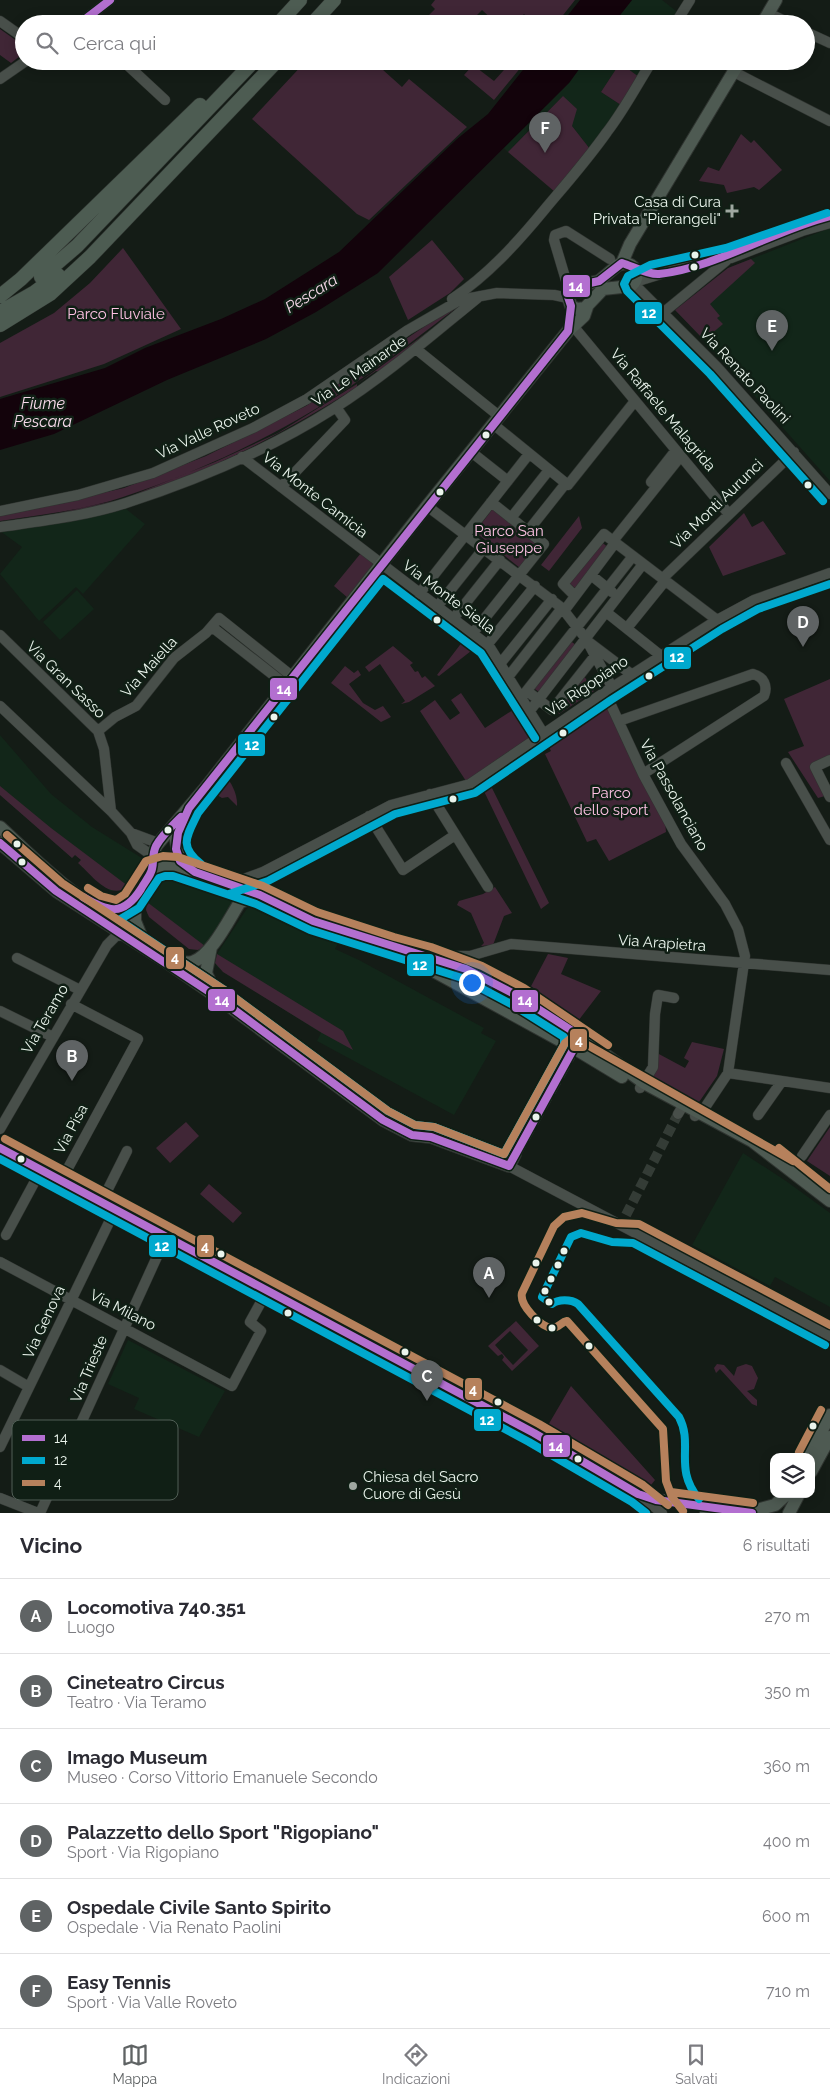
<!DOCTYPE html>
<html lang="it">
<head>
<meta charset="utf-8">
<style>
	:root { --surface:#fff; --page:#f2f2f3; --text:#2b2b33; --muted:#7c7c81; --line:#e1e1e2; --accent:#5f6364 }
	body { margin:0; font-family:Raleway,sans-serif; background:var(--page); color:var(--text) }
	.controls { position:absolute; right:15px; bottom:15px; display:grid; overflow:hidden; border-radius:10px; box-shadow:0 2px 12px #0003 }
	.controls button { width:45px; height:45px; display:grid; place-items:center; padding:0; border:0; border-bottom:1px solid var(--line); background:var(--surface); color:var(--text); font:25px sans-serif }
	.you { position:absolute; left:471px; top:982px; width:18px; height:18px; margin:-12px; border:4px solid #fff; border-radius:50%; background:#1a73e8; box-shadow:0 0 0 8px #1a73e833 }
	.badge { display:grid; place-items:center; width:32px; height:32px; border-radius:50%; background:var(--accent); color:#fff; font-size:16px; font-weight:700 }
	.pin { position:absolute; translate:-50% -41px; filter:drop-shadow(0 1px 2px #0008) }
	.pin::after { content:''; position:absolute; top:26px; width:18px; height:15px; background:inherit; clip-path:polygon(0 0,100% 0,50% 100%) }
	.list { margin:0; padding:0; list-style:none }
	h2 { display:flex; justify-content:space-between; align-items:center; height:65px; margin:0; padding:0 20px; font-size:21px }
	h2 small { font-size:16px; font-weight:400; color:var(--muted) }
	.list li { display:grid; grid-template-columns:32px 1fr auto; gap:15px; align-items:center; box-sizing:border-box; height:75px; padding:0 20px; border-top:1px solid var(--line) }
	.list b { display:block; font-size:19px; white-space:nowrap }
	.list p { margin:0; font-size:16px; white-space:nowrap; color:var(--muted) }
	.list em { font-size:16px; font-style:normal; color:var(--muted) }
	.icon { flex:none; width:28px; height:28px; fill:none; stroke:currentColor; stroke-width:2; stroke-linecap:round; stroke-linejoin:round }
	.map { position:relative; flex:none; width:830px; height:1513px; overflow:hidden }
	.search { position:absolute; background:var(--surface); box-shadow:0 2px 12px #0003; left:15px; right:15px; top:15px; height:55px; display:flex; align-items:center; gap:12px; box-sizing:border-box; padding:0 18px; border-radius:28px; color:var(--muted); font-size:19px }
	.sheet { height:515px; background:var(--surface) }
	nav { display:flex; justify-content:space-around; align-items:center; box-sizing:border-box; height:70px; border-top:1px solid var(--line); background:var(--surface); font-size:14px; color:var(--muted) }
	nav a { display:grid; justify-items:center; gap:2px }
	nav .on { color:var(--accent) }
	.map>svg:first-child { display:block }
	.built { fill:#122619 }
	.green { fill:#402636; fill-rule:evenodd }
	.water { fill:#13030b }
	.lines { fill:none; stroke-linecap:round; stroke-linejoin:round }
	.minor-tunnel { stroke:#343c36; stroke-width:10; stroke-dasharray:10 5; stroke-linecap:butt }
	.major-tunnel { stroke:#343c36; stroke-width:12; stroke-dasharray:12 6; stroke-linecap:butt }
	.minor-casing { stroke:#2f3430; stroke-width:11 }
	.major-casing { stroke:#2f3430; stroke-width:14 }
	.highway-casing { stroke:#2f3430; stroke-width:15 }
	.minor { stroke:#484f4a; stroke-width:10 }
	.major { stroke:#4e5a52; stroke-width:12 }
	.highway { stroke:#4d5c52; stroke-width:14 }
	.bus-1-casing { stroke:#101f15; stroke-width:11 }
	.bus-2-casing { stroke:#101f15; stroke-width:11 }
	.bus-3-casing { stroke:#101f15; stroke-width:11 }
	.bus-1 { stroke:#b36fd0; stroke-width:8 }
	.bus-2 { stroke:#00a9ce; stroke-width:8 }
	.bus-3 { stroke:#b6815c; stroke-width:8 }
	.poi-dot { fill:#9fa8a1; stroke:#101f15; stroke-width:2 }
	.bus-dot { fill:#eaf4ec; stroke:#101f15; stroke-width:2 }
	.labels { text-anchor:middle; stroke-width:5; stroke-linejoin:round; paint-order:stroke }
	.poi-label { font-size:15px; fill:#eaf4ec; stroke:#101f15; text-anchor:end }
	.park-label { font-size:15px; fill:#fdc1e3; stroke:#101f15 }
	.street-label { font-size:15px; fill:#eaf4ec; stroke:#101f15 }
	.water-label { font-size:16px; font-style:italic; fill:#f8daeb; stroke:#101f15 }
	.key { fill:#101f15; stroke:#515f56; stroke-width:1 }
	.key-label { font-size:14px; fill:#eaf4ec }
	.line-badge { stroke:#101f15; stroke-width:2 }
	.badge-label { font-size:14px; text-anchor:middle; font-weight:bold; fill:#fff }
</style>
</head>
<body>
<div class="map">
<svg width="830" height="1513" viewBox="0 0 830 1513">
	<rect width="100%" height="100%" fill="#141c16"/>
	<path class="built" d="M632,0H662L680,14L674,24H613Z
		M585,61H649L639,77L620,64L601,92L621,105L590,149L572,126L563,96L508,152L504,148L569,83Z
		M830,228V481L721,358L675,310L728,268Z
		M126,509L145,524L83,594L76,587L39,621L0,574L22,547L0,531L63,522Z
		M77,590L94,609L60,640L43,622Z
		M0,735L51,794L92,827L145,860L124,890L110,891L78,863L81,860L75,855L72,858L0,795Z
		M165,870L236,899L205,946L198,950L189,949L147,914V902Z
		M250,904L341,938L335,949L359,960L484,1028L481,1033L496,1041L454,1115L317,1041L321,1033L217,967L215,963L217,954Z
		M743,1153L786,1181L830,1213V1307L775,1277L770,1286L692,1245Z
		M128,1340L225,1391L199,1437L134,1409L139,1398L108,1384Z"/>
	<path class="green" d="M435,0H575L556,24H534L524,14L514,24H497L482,10L468,24H428L424,20L435,9L431,5Z
		M0,29L24,46V53L11,63L0,55Z
		M306,61H373L402,87L409,79L467,127L369,220L357,214L252,119Z
		M512,61H526L494,100L464,75L473,65L494,81Z
		M620,63L639,77L621,105L601,92Z
		M563,96L577,109L572,126L590,149L555,192L508,152Z
		M741,134L751,143L754,140L782,170L759,190L754,187L727,193L724,185L699,181L708,167L719,171Z
		M432,240L464,279L450,293L408,320L389,277Z
		M123,248L181,329L104,364L0,397V343L54,313L90,283Z
		M751,259L755,263L710,304L720,316L717,318L723,324L704,340L675,310L728,268Z
		M464,300H467C408,344 351,391 286,426C235,454 178,479 123,497C84,510 41,515 0,521V516L124,488L206,456L306,406Z
		M448,317L379,372L376,371L357,384V387C259,449 156,500 40,517L123,499L215,462L278,433L357,384Z
		M494,507L539,544L520,568L475,532Z
		M744,513L752,527L763,521L786,554L723,576L709,547Z
		M579,516L582,528L549,571L541,565Z
		M600,541L609,548L576,589L568,582Z
		M361,553L376,564L348,598L334,586Z
		M569,640L576,645L539,692L532,687Z
		M463,641L471,651L439,676L437,675Z
		M393,646L413,663L410,665L415,672L418,671L422,678L425,676L435,686L409,702L401,704L405,701L380,664L369,672L365,667Z
		M345,666L354,673L358,670L361,675L349,684L363,703L375,710L383,706L391,717L381,722L331,683Z
		M584,676L594,691L559,714L556,709Z
		M830,679V756L811,764L825,796L818,798L788,752L804,746L784,699Z
		M461,693L485,728L516,708L533,735L466,781L420,711L435,700L450,720L460,713L451,700Z
		M604,701L665,821L666,832L609,861L596,839L587,842L545,754L551,751L548,745L551,744L550,740Z
		M224,775C232,782 238,796 237,806L228,797L222,798L217,795L209,801H204V798Z
		M487,778L549,903L541,909L480,783Z
		M0,786L51,828L128,886C110,902 91,874 78,863L81,860L75,855L72,858L0,795Z
		M495,887L512,913L504,916L493,945L481,946L484,943L471,913L457,905L459,901L483,894Z
		M147,902L205,946L198,950L189,949L149,917L146,910Z
		M217,954L343,1031L353,1050L322,1033L223,972L215,963Z
		M548,954L568,958L561,974L601,991L575,1025L529,990Z
		M692,1042L724,1049L717,1076L697,1105L649,1080L657,1053L685,1068L689,1061L684,1058Z
		M186,1122L199,1136L170,1163L156,1148Z
		M830,1127V1176L807,1161Z
		M209,1184L242,1213L233,1223L200,1194Z
		M516,1321L539,1346L512,1371L502,1360L504,1357L502,1354L498,1356L488,1346ZM510,1331L528,1350L513,1365L495,1345Z
		M599,1333L672,1401L668,1406Z
		M717,1364L724,1365L734,1376L737,1367L746,1364L752,1366L758,1378L754,1389L747,1391L757,1400V1406L752,1404L720,1369L716,1373L714,1368Z
		M571,1386L655,1480L651,1485L547,1427Z"/>
	<path class="water" d="M580,0H632L613,24H561Z
		M530,61H585L569,83L378,273L316,312L266,339L167,380L54,434L0,450V399L105,368L145,348L221,319L265,299L339,252L457,139L488,114Z"/>
	<g class="lines">
		<path class="minor-tunnel" d="M626,1215L678,1114"/>
		<path class="major-tunnel" d="M515,1154L570,1055"/>
		<g class="minor-casing">
			<path id="minor" d="M768,13L791,24
				M0,21L24,38
				M79,24L110,0
				M675,24L690,0
				M806,32L830,43
				M123,61L165,100
				M734,72L830,121
				M0,79L26,61
				M723,254L799,224L830,216
				M635,282L690,265L731,258L802,231L830,223
				M634,284L717,367L830,494
				M568,287L554,240L555,235L566,231L610,259
				M452,299C488,275 517,243 545,209C566,184 588,159 607,132C624,110 637,85 652,61
				M664,312L726,261
				M574,327L728,513
				M416,349L499,416
				M493,424L568,485L635,401
				M470,451L508,481
				M242,457L489,646L543,733
				M651,482L676,450
				M281,487L345,420L336,407
				M427,506L562,608L586,639L612,687
				M0,511L78,495L153,473L253,428L307,399L408,330L460,300L497,293L554,295L568,298
				M511,518L549,470
				M0,527C42,521 86,516 126,503C197,480 270,449 333,409C385,376 432,335 480,296
				M528,531L566,483
				M613,541L681,456
				M591,575L612,592
				M662,579L794,452
				M419,594L529,454
				M575,596L563,584L604,534L717,620
				M437,607L484,548
				M564,611L615,543
				M606,612L660,655
				M453,619L500,560
				M212,627L286,685
				M627,628L665,581
				M473,633L544,544L491,502
				M0,635L98,731L104,749L111,811
				M586,640L631,674
				M487,645L535,586
				M500,664L552,599
				M508,677L562,608
				M527,691L552,710L594,657
				M605,692L643,774L681,844L725,904L738,929L745,956L728,1073L702,1112L695,1116
				M521,698L633,556
				M0,706L111,811L131,833L137,845L147,852L151,862
				M529,712L643,564
				M619,721L753,674C764,677 768,686 764,696L643,774
				M98,731L115,717L136,706L174,658L206,633L219,618L293,677
				M830,760L815,767L830,797
				M786,763L830,840
				M430,794L488,887
				M369,816L403,870L455,835
				M131,833L158,843
				M227,885L263,872L391,805L470,784L605,692L717,620L754,600L830,573
				M429,956H470L511,944L830,970
				M17,958L80,990
				M0,1011L53,1037
				M728,1073L830,1088
				M640,1088L653,1067L655,1014L658,995L674,998
				M678,1114L684,1104
				M758,1115L782,1081
				M0,1129L107,945L116,936L126,935
				M0,1148L534,1433L638,1494L662,1513
				M802,1156L830,1115
				M509,1166L830,1336
				M61,1181L138,1039L71,1004
				M101,1203L127,1151
				M6,1235L41,1170
				M0,1262L232,1386L261,1331L250,1322L267,1291
				M799,1314L830,1327
				M0,1370L29,1387
				M0,1447L115,1210
				M646,1497L718,1507
				M0,1498L38,1513
				M40,1513L166,1237"/>
		</g>
		<g class="major-casing">
			<path id="major" d="M762,24L776,0
				M622,263L630,244L740,61
				M626,263C638,267 640,278 631,286L603,289L585,308L577,309L571,306L568,297L572,287L599,281L618,265Z
				M0,827C23,848 76,901 103,910C109,912 116,911 122,908C137,902 144,882 152,869
				M0,843L56,891L162,959L217,997L383,1120L412,1135L431,1137L509,1166L515,1154
				M179,860L176,840L184,819
				M152,869L151,862L156,846L206,787L427,506L568,331L584,316L587,307
				M152,869L164,866H175L263,897
				M135,898V921L146,948
				M240,902L250,899L479,975L566,1026L644,1083L752,1141L830,1201
				M211,947L206,973L216,994
				M408,957L574,1048L622,1077
				M165,959C174,961 184,964 192,962C211,957 230,917 240,902
				M808,1457L830,1415
				M811,1472L830,1437
				M749,1512L775,1505L787,1494
				M706,1513L719,1508L752,1513
				M789,1513L799,1494"/>
		</g>
		<g class="highway-casing">
			<path id="highway" d="M278,24L300,0
				M312,24L334,0
				M41,277L77,246L254,61
				M0,296L21,279L200,105
				M0,312L35,292L58,275
				M0,325L50,294L90,257L277,61"/>
		</g>
		<use href="#minor" class="minor"/>
		<use href="#major" class="major"/>
		<use href="#highway" class="highway"/>
		<g class="bus-1-casing">
			<path id="bus-1" d="M79,24L110,0
				M0,843L56,891L217,997L383,1120L412,1135L431,1137L509,1166L574,1048V1032L518,996L466,969L313,921L260,895L195,872L180,861L176,849L178,833L189,808L568,331L571,306L568,297L572,287L599,281L622,263C632,266 648,275 659,274C715,268 774,230 830,216
				M83,897C108,912 123,917 141,889C144,883 151,875 152,869C154,861 152,854 156,846C162,835 172,826 181,817
				M0,1148L534,1433L638,1494L656,1500L752,1513"/>
		</g>
		<g class="bus-2-casing">
			<path id="bus-2" d="M823,501L710,374L627,291L624,284L628,276L650,265L726,248L827,213
				M201,864C178,846 187,836 198,813L383,579L481,653L535,738
				M165,876H173L256,904L310,930L462,978L513,1005L564,1037V1045L504,1154L434,1127L415,1125L388,1111L223,989L119,920L139,908L159,878Z
				M229,894L268,881L395,814L475,793L611,700L722,629L758,609L830,584
				M0,1159L529,1442L632,1502L646,1513
				M699,1499C673,1468 694,1445 679,1417L578,1304C571,1299 558,1299 552,1304L542,1297L571,1237L581,1233L612,1242L633,1243L825,1345"/>
		</g>
		<g class="bus-3-casing">
			<path id="bus-3" d="M7,835L62,883L223,989L388,1111L415,1125L434,1127L504,1154L565,1043L570,1039L575,1038L793,1161
				M88,888L101,896L116,900L125,894L146,861L163,856L178,857L263,886L317,912L394,937L431,947L482,966L524,988L608,1045
				M5,1139L539,1424L643,1485L668,1505
				M779,1148L830,1189
				M799,1452L821,1410
				M671,1492L753,1503
				M683,1511L672,1497L666,1481L663,1429L567,1321C561,1322 559,1328 552,1328C541,1327 519,1305 522,1293L554,1226L564,1217L582,1213L616,1223L639,1224L830,1325"/>
		</g>
		<use href="#bus-1" class="bus-1"/>
		<use href="#bus-2" class="bus-2"/>
		<use href="#bus-3" class="bus-3"/>
	</g>
	<g class="poi-dot">
		<path d="M729.5 203.5h5v5h5v5h-5v5h-5v-5h-5v-5h5z"/>
		<circle cx="353" cy="1486" r="5"/>
	</g>
	<g class="bus-dot">
		<circle cx="695" cy="255" r="4.5"/>
		<circle cx="694" cy="267" r="4.5"/>
		<circle cx="486" cy="435" r="4.5"/>
		<circle cx="808" cy="485" r="4.5"/>
		<circle cx="440" cy="492" r="4.5"/>
		<circle cx="437" cy="620" r="4.5"/>
		<circle cx="649" cy="676" r="4.5"/>
		<circle cx="274" cy="717" r="4.5"/>
		<circle cx="563" cy="733" r="4.5"/>
		<circle cx="453" cy="799" r="4.5"/>
		<circle cx="168" cy="830" r="4.5"/>
		<circle cx="17" cy="844" r="4.5"/>
		<circle cx="22" cy="862" r="4.5"/>
		<circle cx="536" cy="1117" r="4.5"/>
		<circle cx="21" cy="1159" r="4.5"/>
		<circle cx="564" cy="1251" r="4.5"/>
		<circle cx="221" cy="1254" r="4.5"/>
		<circle cx="536" cy="1263" r="4.5"/>
		<circle cx="558" cy="1265" r="4.5"/>
		<circle cx="551" cy="1279" r="4.5"/>
		<circle cx="545" cy="1291" r="4.5"/>
		<circle cx="549" cy="1302" r="4.5"/>
		<circle cx="288" cy="1313" r="4.5"/>
		<circle cx="537" cy="1320" r="4.5"/>
		<circle cx="552" cy="1328" r="4.5"/>
		<circle cx="589" cy="1346" r="4.5"/>
		<circle cx="405" cy="1352" r="4.5"/>
		<circle cx="498" cy="1402" r="4.5"/>
		<circle cx="813" cy="1426" r="4.5"/>
		<circle cx="578" cy="1459" r="4.5"/>
	</g>
	<g class="labels">
		<g class="poi-label">
			<text x="721" y="207">Casa di Cura<tspan x="721" dy="17">Privata "Pierangeli"</tspan></text>
			<text x="363" y="1482" text-anchor="start">Chiesa del Sacro<tspan x="363" dy="17">Cuore di Gesù</tspan></text>
		</g>
		<g class="park-label">
			<text x="116" y="319">Parco Fluviale</text>
			<text x="509" y="536">Parco San<tspan x="509" dy="17">Giuseppe</tspan></text>
			<text x="611" y="798">Parco<tspan x="611" dy="17">dello sport</tspan></text>
		</g>
		<g class="street-label">
			<text transform="translate(359 371) rotate(-35)" y="5">Via Le Mainarde</text>
			<text transform="translate(745 376) rotate(47)" y="5">Via Renato Paolini</text>
			<text transform="translate(663 410) rotate(50)" y="5">Via Raffaele Malagrida</text>
			<text transform="translate(208 431) rotate(-25)" y="5">Via Valle Roveto</text>
			<text transform="translate(315 495) rotate(38)" y="5">Via Monte Camicia</text>
			<text transform="translate(717 504) rotate(-44)" y="5">Via Monti Aurunci</text>
			<text transform="translate(449 597) rotate(37)" y="5">Via Monte Siella</text>
			<text transform="translate(149 667) rotate(-48)" y="5">Via Maiella</text>
			<text transform="translate(66 680) rotate(44)" y="5">Via Gran Sasso</text>
			<text transform="translate(587 686) rotate(-34)" y="5">Via Rigopiano</text>
			<text transform="translate(674 795) rotate(61)" y="5">Via Passolanciano</text>
			<text transform="translate(662 943) rotate(4)" y="5">Via Arapietra</text>
			<text transform="translate(45 1019) rotate(-60)" y="5">Via Teramo</text>
			<text transform="translate(71 1129) rotate(-62)" y="5">Via Pisa</text>
			<text transform="translate(123 1310) rotate(27)" y="5">Via Milano</text>
			<text transform="translate(44 1322) rotate(-65)" y="5">Via Genova</text>
			<text transform="translate(89 1369) rotate(-67)" y="5">Via Trieste</text>
		</g>
		<g class="water-label">
			<text transform="translate(311 293) rotate(-32)" y="6">Pescara</text>
			<text x="43" y="409">Fiume<tspan x="43" dy="18">Pescara</tspan></text>
		</g>
	</g>
	<rect x="12" y="1420" width="166" height="80" rx="8" class="key"/>
	<rect x="22" y="1435" width="23" height="6" fill="#b36fd0"/>
	<rect x="22" y="1457" width="23" height="7" fill="#00a9ce"/>
	<rect x="22" y="1480" width="23" height="6" fill="#b6815c"/>
	<g class="key-label">
		<text x="54" y="1443">14</text>
		<text x="54" y="1465">12</text>
		<text x="54" y="1488">4</text>
	</g>
	<g class="line-badge">
		<rect x="562" y="274" width="29" height="24" rx="5" fill="#b36fd0"/>
		<rect x="634" y="301" width="29" height="24" rx="5" fill="#00a9ce"/>
		<rect x="663" y="646" width="29" height="24" rx="5" fill="#00a9ce"/>
		<rect x="269" y="677" width="29" height="24" rx="5" fill="#b36fd0"/>
		<rect x="237" y="733" width="29" height="24" rx="5" fill="#00a9ce"/>
		<rect x="165" y="946" width="20" height="24" rx="5" fill="#b6815c"/>
		<rect x="406" y="953" width="29" height="24" rx="5" fill="#00a9ce"/>
		<rect x="207" y="988" width="29" height="24" rx="5" fill="#b36fd0"/>
		<rect x="511" y="989" width="28" height="24" rx="5" fill="#b36fd0"/>
		<rect x="569" y="1028" width="19" height="24" rx="5" fill="#b6815c"/>
		<rect x="196" y="1234" width="19" height="24" rx="5" fill="#b6815c"/>
		<rect x="148" y="1234" width="29" height="24" rx="5" fill="#00a9ce"/>
		<rect x="464" y="1377" width="19" height="24" rx="5" fill="#b6815c"/>
		<rect x="473" y="1408" width="29" height="24" rx="5" fill="#00a9ce"/>
		<rect x="542" y="1434" width="29" height="24" rx="5" fill="#b36fd0"/>
	</g>
	<g class="badge-label">
		<text x="576" y="291">14</text>
		<text x="649" y="318">12</text>
		<text x="677" y="662">12</text>
		<text x="284" y="694">14</text>
		<text x="252" y="750">12</text>
		<text x="175" y="962">4</text>
		<text x="420" y="970">12</text>
		<text x="222" y="1005">14</text>
		<text x="525" y="1005">14</text>
		<text x="579" y="1045">4</text>
		<text x="205" y="1251">4</text>
		<text x="162" y="1251">12</text>
		<text x="473" y="1394">4</text>
		<text x="487" y="1425">12</text>
		<text x="556" y="1451">14</text>
	</g>
</svg>
<div class="controls">
<button><svg class="icon" aria-label="layers" viewBox="0 0 24 24"><path d="M12 4l9 5-9 5-9-5zM3 14l9 5 9-5"/></svg></button>
</div>
<div class="you"></div>
<div class="pin badge" style="left:489px;top:1298px">A</div>
<div class="pin badge" style="left:72px;top:1081px">B</div>
<div class="pin badge" style="left:427px;top:1401px">C</div>
<div class="pin badge" style="left:803px;top:647px">D</div>
<div class="pin badge" style="left:772px;top:351px">E</div>
<div class="pin badge" style="left:545px;top:153px">F</div>
<div class="search"><svg class="icon" aria-label="search" viewBox="0 0 24 24"><circle cx="10" cy="10" r="6"/><path d="M15 15l6 6"/></svg>Cerca qui</div>
</div>
<section class="sheet">
<h2>Vicino<small>6 risultati</small></h2>
<ul class="list">
<li><span class="badge">A</span><div><b>Locomotiva 740.351</b><p>Luogo</p></div><em>270 m</em></li>
<li><span class="badge">B</span><div><b>Cineteatro Circus</b><p>Teatro · Via Teramo</p></div><em>350 m</em></li>
<li><span class="badge">C</span><div><b>Imago Museum</b><p>Museo · Corso Vittorio Emanuele Secondo</p></div><em>360 m</em></li>
<li><span class="badge">D</span><div><b>Palazzetto dello Sport &quot;Rigopiano&quot;</b><p>Sport · Via Rigopiano</p></div><em>400 m</em></li>
<li><span class="badge">E</span><div><b>Ospedale Civile Santo Spirito</b><p>Ospedale · Via Renato Paolini</p></div><em>600 m</em></li>
<li><span class="badge">F</span><div><b>Easy Tennis</b><p>Sport · Via Valle Roveto</p></div><em>710 m</em></li>
</ul>
</section>
<nav>
<a class="on"><svg class="icon" aria-label="map" viewBox="0 0 24 24"><path d="M3 6l6-2 6 2 6-2v14l-6 2-6-2-6 2zM9 4v14M15 6v14"/></svg>Mappa</a>
<a><svg class="icon" aria-label="directions" viewBox="0 0 24 24"><path d="M12 3l9 9-9 9-9-9zM9 14v-3h6M13 9l2 2-2 2"/></svg>Indicazioni</a>
<a><svg class="icon" aria-label="saved" viewBox="0 0 24 24"><path d="M7 4h10v16l-5-4-5 4z"/></svg>Salvati</a>
</nav>
</body>
</html>
